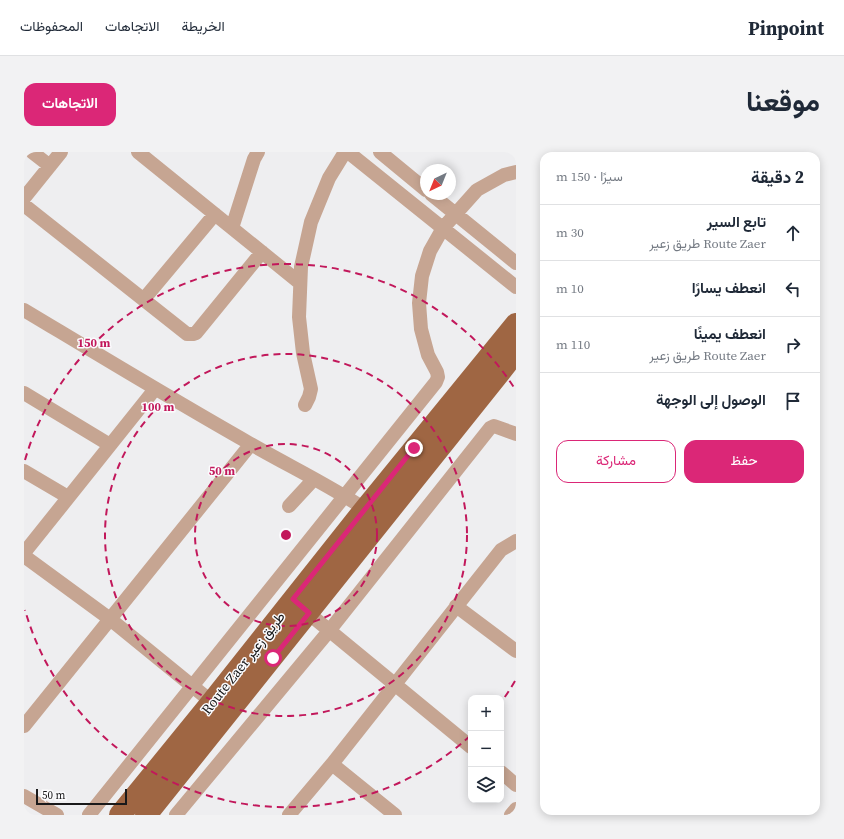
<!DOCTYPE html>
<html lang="ar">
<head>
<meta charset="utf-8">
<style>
	:root { --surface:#fff; --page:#f2f2f3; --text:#1f2937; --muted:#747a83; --line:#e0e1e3; --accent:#db2777 }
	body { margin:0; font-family:"Source Serif 4",Vazirmatn,serif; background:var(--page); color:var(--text); direction:rtl }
	.controls { position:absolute; right:12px; bottom:12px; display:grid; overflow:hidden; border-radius:8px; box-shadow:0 2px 10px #0003 }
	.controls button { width:36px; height:36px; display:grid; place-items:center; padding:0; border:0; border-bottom:1px solid var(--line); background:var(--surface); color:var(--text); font:20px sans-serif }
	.compass { position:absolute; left:396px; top:12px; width:36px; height:36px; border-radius:50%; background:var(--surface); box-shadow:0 2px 10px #0003; rotate:223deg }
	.scale { position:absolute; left:12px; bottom:10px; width:91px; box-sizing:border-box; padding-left:4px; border:2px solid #19191a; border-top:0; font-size:11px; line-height:14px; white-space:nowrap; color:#19191a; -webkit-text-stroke:3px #fbfbfd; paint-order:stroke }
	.stop { position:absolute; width:12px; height:12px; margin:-9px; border:3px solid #db2777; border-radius:50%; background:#fff }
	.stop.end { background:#db2777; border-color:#fff; box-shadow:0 1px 4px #0008 }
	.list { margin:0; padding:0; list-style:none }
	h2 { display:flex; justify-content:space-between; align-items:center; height:52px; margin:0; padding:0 16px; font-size:17px }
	h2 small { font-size:13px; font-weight:400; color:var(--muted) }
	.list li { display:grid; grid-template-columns:26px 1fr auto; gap:12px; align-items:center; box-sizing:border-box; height:56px; padding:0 16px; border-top:1px solid var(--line) }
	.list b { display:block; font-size:15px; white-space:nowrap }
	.list p { margin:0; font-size:13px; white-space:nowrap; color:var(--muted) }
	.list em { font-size:13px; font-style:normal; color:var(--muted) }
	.actions { display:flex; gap:8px; padding:12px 16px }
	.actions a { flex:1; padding:9px 0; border:1px solid var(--accent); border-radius:12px; text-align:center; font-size:14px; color:var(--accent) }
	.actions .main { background:var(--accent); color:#fff }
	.icon { flex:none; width:22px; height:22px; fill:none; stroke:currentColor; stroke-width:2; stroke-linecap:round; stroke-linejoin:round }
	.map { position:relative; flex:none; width:492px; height:663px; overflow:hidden; direction:ltr; border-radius:12px }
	header { display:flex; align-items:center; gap:24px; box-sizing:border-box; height:56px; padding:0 20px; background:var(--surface); border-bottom:1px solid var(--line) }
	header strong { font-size:19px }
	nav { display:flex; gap:22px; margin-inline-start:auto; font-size:14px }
	.intro { display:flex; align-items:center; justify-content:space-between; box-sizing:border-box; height:96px; padding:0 24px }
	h1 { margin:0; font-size:28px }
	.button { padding:10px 18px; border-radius:12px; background:var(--accent); color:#fff; font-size:14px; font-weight:700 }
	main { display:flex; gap:24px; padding:0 24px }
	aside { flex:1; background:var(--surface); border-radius:12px; box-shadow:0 2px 10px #0003 }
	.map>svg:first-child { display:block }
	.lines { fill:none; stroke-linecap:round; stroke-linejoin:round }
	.street { stroke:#c6a592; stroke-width:14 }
	.primary { stroke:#9f6643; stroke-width:22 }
	.route { stroke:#db2777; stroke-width:5 }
	.ring { fill:none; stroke:#c2185b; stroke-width:2; stroke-dasharray:7 5 }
	.labels { text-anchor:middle; stroke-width:3; stroke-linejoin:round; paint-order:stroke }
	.street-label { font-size:14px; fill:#19191a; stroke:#fbfbfd }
	.centre { fill:#c2185b; stroke:#fbfbfd; stroke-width:2 }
	.ring-label { font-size:12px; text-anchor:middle; font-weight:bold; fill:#c2185b; stroke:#fbfbfd; stroke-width:3; stroke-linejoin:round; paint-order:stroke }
</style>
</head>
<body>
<header>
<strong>Pinpoint</strong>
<nav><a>الخريطة</a><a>الاتجاهات</a><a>المحفوظات</a></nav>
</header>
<div class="intro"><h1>موقعنا</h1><a class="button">الاتجاهات</a></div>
<main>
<aside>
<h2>2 دقيقة<small>سيرًا · 150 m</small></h2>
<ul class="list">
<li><svg class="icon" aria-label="ahead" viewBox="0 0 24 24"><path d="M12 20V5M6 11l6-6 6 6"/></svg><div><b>تابع السير</b><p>Route Zaer طريق زعير</p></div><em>30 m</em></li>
<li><svg class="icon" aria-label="left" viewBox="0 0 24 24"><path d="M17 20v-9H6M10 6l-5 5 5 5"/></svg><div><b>انعطف يسارًا</b></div><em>10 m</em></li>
<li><svg class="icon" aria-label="right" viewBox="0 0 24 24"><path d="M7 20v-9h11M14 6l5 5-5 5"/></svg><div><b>انعطف يمينًا</b><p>Route Zaer طريق زعير</p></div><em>110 m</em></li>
<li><svg class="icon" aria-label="arrive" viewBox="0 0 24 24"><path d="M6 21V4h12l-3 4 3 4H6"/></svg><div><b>الوصول إلى الوجهة</b></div></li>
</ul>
<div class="actions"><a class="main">حفظ</a><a>مشاركة</a></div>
</aside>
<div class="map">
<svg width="492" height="663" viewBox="0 0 492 663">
	<rect width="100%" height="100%" fill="#eeeef0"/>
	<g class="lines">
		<path class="street" d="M8,0L26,14
			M114,0L276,131
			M324,0L492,135
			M356,0L402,38
			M407,42L492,111
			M0,46L37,0
			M0,53L163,182H169L172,181L238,100
			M208,76L230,7L234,0
			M120,147L191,62
			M0,158C75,203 149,248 225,291C263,313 303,332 341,357
			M0,241L86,293
			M281,253L285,245L287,237L279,201L275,165L277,115L287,70L305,26L321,0
			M0,319L44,345
			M265,354L290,327
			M0,401L131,237
			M0,404L86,467L194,555
			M432,454L492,499
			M278,456L447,595
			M0,574L227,292
			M308,612L371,663
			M477,620L492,633
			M0,644L33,663
			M65,663L412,230L414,225L413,220L404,203L397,177L395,151L398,124L406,99L419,76L453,38L480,23L492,20
			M152,663L305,479L466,276L470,274L492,282
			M265,663L308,612L477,398L492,389
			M487,663L492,657"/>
		<path class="primary" d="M96,663L188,550L341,357L492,172
			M122,663L492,200"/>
	</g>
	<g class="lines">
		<path class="route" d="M249,506L285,461L269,447L390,296"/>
	</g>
	<g class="ring">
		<circle cx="262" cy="383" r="91"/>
		<circle cx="262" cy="383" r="181"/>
		<path d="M491 529A272 272 0 0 1 478 549M446 584A272 272 0 0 1 1 458M1 308A272 272 0 0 1 491 237"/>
	</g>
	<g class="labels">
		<g class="street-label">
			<text transform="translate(219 511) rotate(-52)" y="5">Route Zaer طريق زعير</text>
		</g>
	</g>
	<circle cx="262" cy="383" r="6" class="centre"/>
	<g class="ring-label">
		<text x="70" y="195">150 m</text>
		<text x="134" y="259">100 m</text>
		<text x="198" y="323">50 m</text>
	</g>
</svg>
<div class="controls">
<button>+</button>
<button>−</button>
<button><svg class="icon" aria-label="layers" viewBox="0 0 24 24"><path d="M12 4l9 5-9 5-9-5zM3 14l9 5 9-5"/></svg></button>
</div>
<svg class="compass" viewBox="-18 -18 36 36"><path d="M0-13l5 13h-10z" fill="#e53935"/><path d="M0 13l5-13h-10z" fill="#747a83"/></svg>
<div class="scale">50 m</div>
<div class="stop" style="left:249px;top:506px"></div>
<div class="stop end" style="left:390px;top:296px"></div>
</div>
</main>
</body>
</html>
